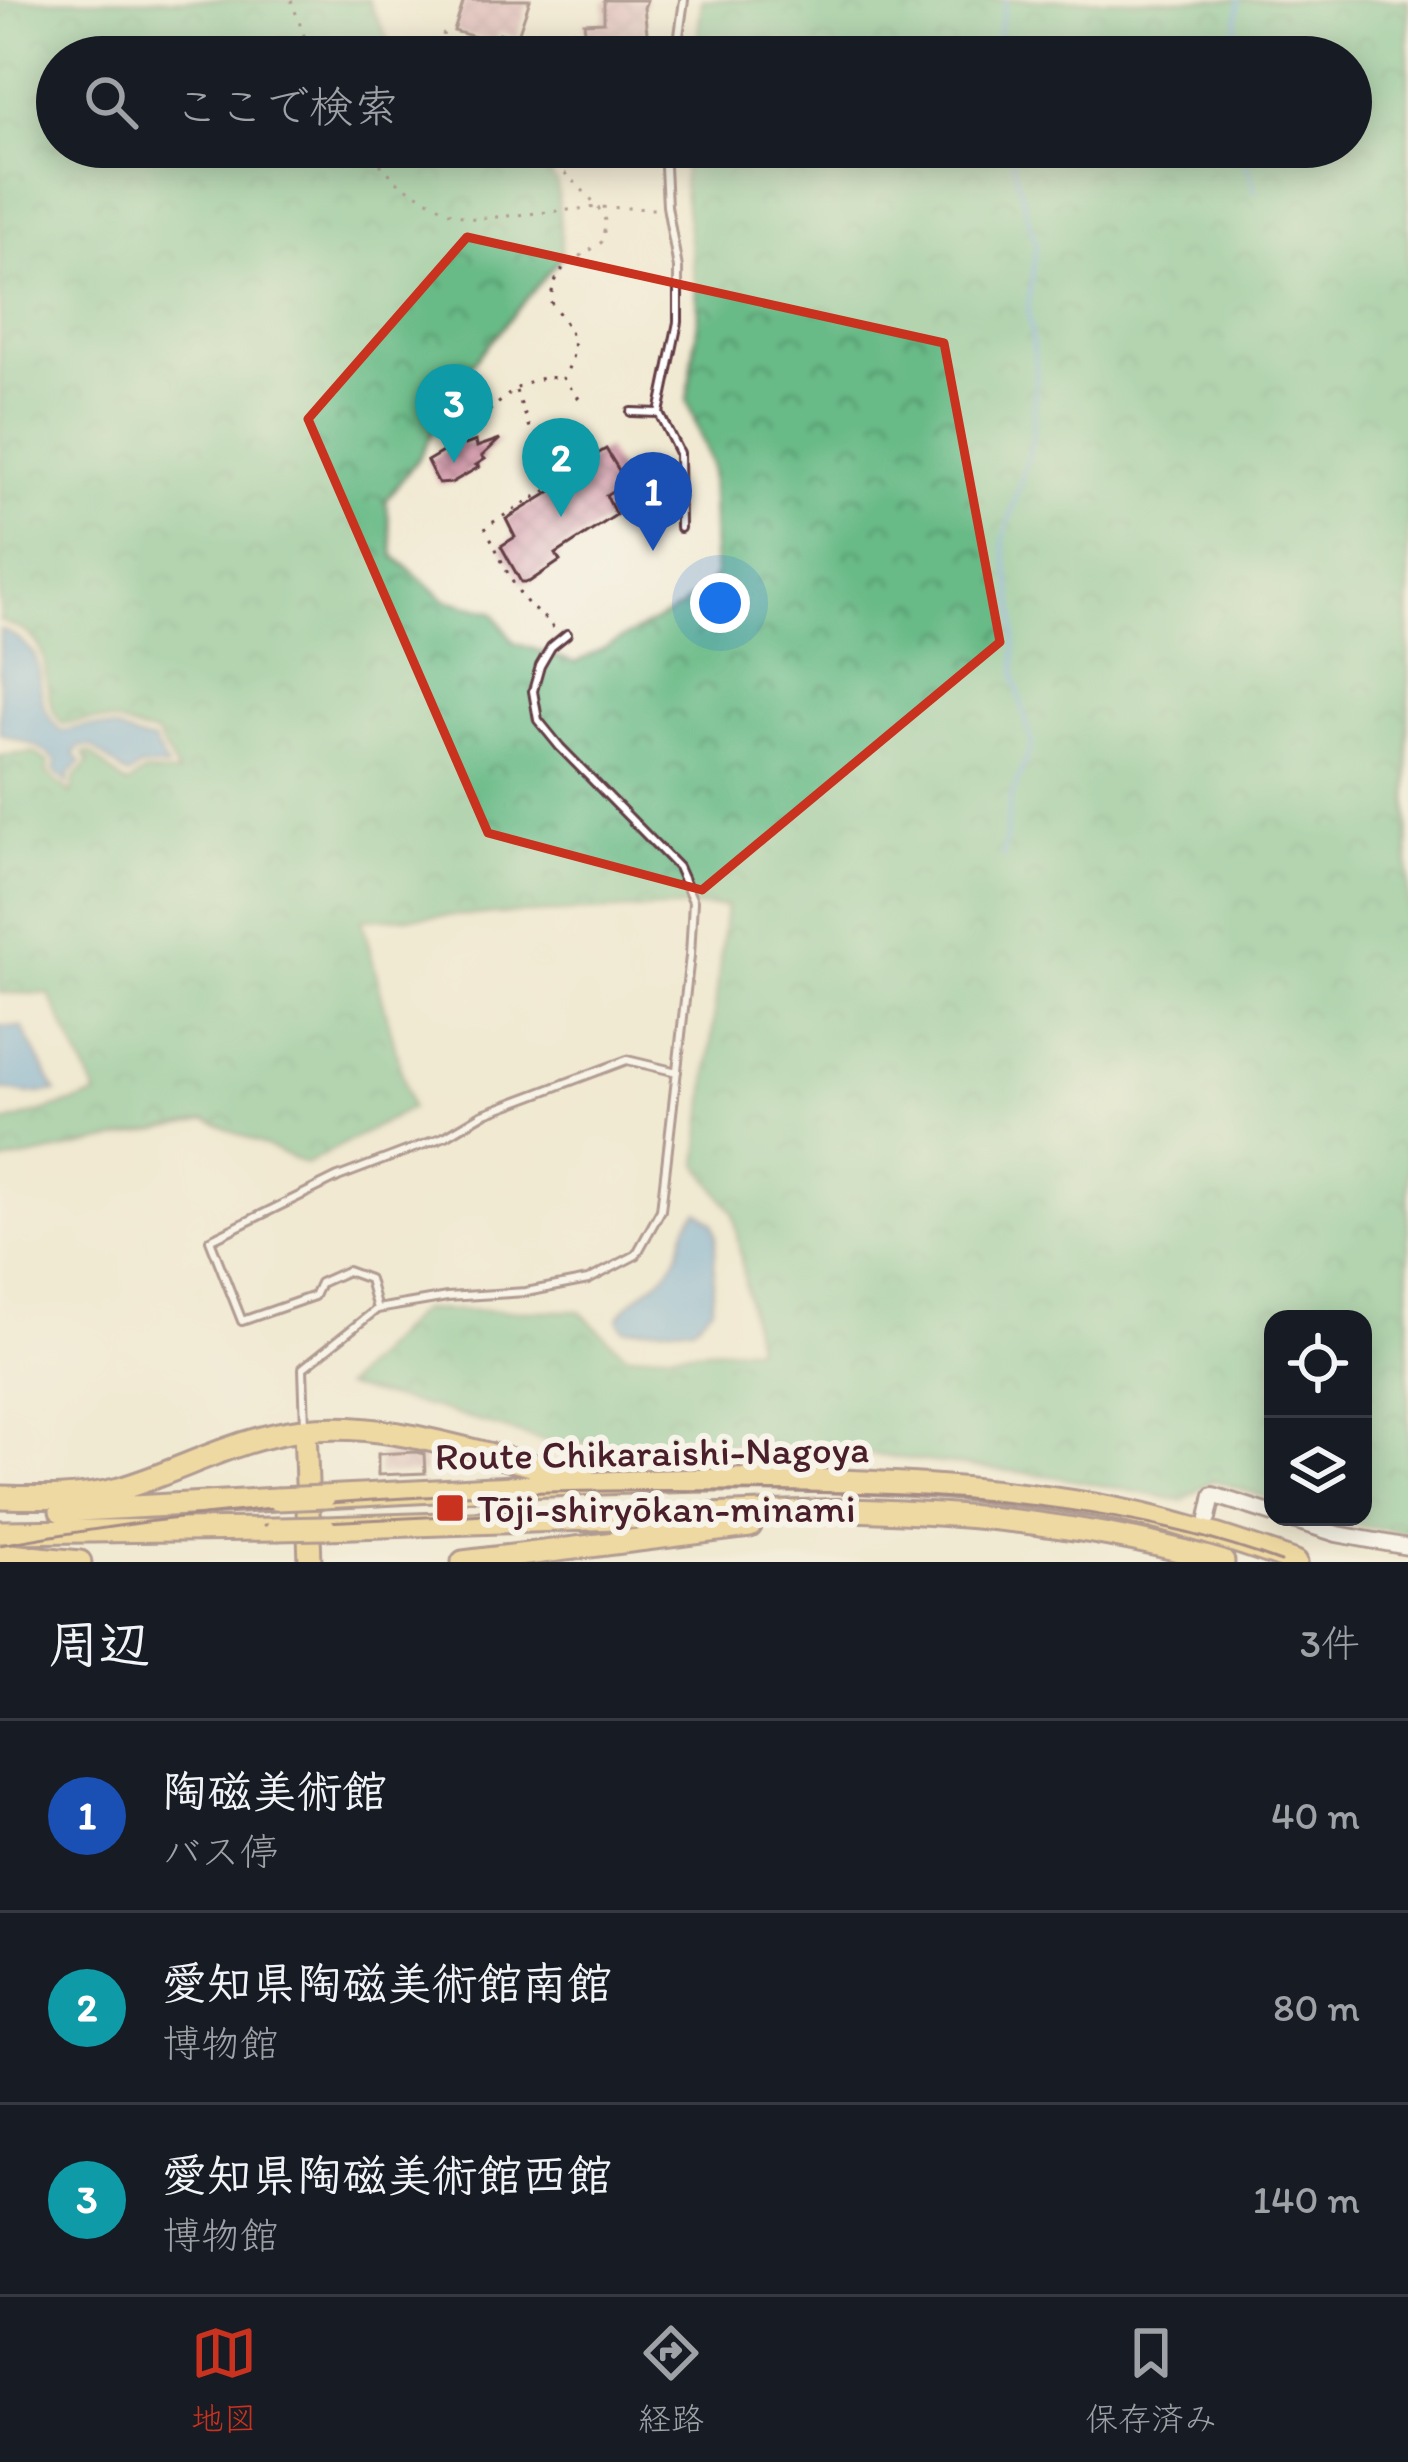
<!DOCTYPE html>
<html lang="ja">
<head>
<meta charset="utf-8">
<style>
	:root { --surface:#171b24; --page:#242831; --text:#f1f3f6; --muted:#9ea1a6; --line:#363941; --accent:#c8321e }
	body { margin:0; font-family:Itim,"Klee One",sans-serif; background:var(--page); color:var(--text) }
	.controls { position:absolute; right:36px; bottom:36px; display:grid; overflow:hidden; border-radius:24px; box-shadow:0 6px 30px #0003 }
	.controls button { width:108px; height:108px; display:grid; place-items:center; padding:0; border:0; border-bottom:3px solid var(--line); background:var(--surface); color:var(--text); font:60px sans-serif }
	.you { position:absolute; left:720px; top:603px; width:42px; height:42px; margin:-30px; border:9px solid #fff; border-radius:50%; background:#1a73e8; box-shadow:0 0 0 18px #1a73e833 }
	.badge { display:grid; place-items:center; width:78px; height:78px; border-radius:50%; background:var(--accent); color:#fff; font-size:39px; font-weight:700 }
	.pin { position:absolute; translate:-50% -99px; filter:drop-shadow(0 3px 6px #0008) }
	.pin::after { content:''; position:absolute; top:63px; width:42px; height:36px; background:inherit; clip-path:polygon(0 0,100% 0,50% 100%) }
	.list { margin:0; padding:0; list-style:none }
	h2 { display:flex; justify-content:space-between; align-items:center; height:156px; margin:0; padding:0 48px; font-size:51px }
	h2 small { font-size:39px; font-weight:400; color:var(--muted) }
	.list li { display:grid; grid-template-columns:78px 1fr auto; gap:36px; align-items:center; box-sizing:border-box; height:192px; padding:0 48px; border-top:3px solid var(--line) }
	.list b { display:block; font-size:45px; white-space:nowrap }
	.list p { margin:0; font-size:39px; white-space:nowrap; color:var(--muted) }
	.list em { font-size:39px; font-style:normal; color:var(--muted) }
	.icon { flex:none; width:66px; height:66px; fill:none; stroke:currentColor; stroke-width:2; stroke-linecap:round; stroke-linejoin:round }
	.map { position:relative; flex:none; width:1408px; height:1562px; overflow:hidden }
	.search { position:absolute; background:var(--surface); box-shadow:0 6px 30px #0003; left:36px; right:36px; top:36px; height:132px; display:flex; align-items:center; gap:30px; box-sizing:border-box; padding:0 42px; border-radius:66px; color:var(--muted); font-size:45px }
	.sheet { height:732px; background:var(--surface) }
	nav { display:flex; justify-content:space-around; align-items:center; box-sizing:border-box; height:168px; border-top:3px solid var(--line); background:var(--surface); font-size:33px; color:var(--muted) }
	nav a { display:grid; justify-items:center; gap:6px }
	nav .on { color:var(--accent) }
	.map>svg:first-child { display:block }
	.forest { fill:url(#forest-crowns); stroke:#596c58; stroke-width:3 }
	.water { fill:#5fa0d2; stroke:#54607e; stroke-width:3 }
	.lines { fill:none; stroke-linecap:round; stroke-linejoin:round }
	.stream { stroke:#5fa0d2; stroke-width:4.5 }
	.building { fill:url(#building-cross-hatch) }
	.service-casing { stroke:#633d44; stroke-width:12 }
	.minor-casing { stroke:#633d44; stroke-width:20 }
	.primary-casing { stroke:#633d44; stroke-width:27 }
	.path { stroke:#633d44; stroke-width:3; stroke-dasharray:3 9; stroke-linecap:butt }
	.service { stroke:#fff; stroke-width:6 }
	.minor { stroke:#fff; stroke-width:14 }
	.primary { stroke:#eec569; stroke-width:21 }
	.tram { stroke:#4a1f2b; stroke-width:3 }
	.primary-bridge-casing { stroke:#633d44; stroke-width:27; stroke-linecap:butt }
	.primary-bridge { stroke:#eec569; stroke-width:21 }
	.marked { fill:none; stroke:#c8321e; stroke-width:9; stroke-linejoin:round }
	.poi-dot { fill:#c8321e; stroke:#f7f3e8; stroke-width:4.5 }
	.labels { text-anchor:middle; stroke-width:12; stroke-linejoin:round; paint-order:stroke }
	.street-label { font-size:39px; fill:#4a1f2b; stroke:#f7f3e8 }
	.poi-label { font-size:39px; fill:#4a1f2b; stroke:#f7f3e8; text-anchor:start }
</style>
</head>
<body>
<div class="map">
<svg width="1408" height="1562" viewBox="0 0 1408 1562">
	<defs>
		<pattern id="forest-crowns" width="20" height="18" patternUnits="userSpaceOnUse" patternTransform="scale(3)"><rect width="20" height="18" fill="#68ba86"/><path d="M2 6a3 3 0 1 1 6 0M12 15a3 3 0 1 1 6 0" fill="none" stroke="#58976e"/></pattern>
		<pattern id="building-cross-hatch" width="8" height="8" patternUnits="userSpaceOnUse" patternTransform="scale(3)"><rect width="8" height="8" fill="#d193a7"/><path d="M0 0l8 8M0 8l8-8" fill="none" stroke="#ac7788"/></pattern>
	</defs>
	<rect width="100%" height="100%" fill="#f7f3e8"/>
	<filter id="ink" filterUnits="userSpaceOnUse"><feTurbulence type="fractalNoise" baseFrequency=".00833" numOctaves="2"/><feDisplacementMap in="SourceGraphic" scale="24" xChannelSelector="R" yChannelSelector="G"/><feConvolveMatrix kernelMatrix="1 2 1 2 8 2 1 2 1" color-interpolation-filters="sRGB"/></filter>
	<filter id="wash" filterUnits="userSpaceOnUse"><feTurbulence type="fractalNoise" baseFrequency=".004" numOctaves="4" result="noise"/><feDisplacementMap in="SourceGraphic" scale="48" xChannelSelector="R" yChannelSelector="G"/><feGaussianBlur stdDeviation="2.7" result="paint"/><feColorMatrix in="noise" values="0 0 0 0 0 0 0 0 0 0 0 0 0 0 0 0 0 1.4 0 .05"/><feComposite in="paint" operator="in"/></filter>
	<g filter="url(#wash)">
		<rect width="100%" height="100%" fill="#f1e9d2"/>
		<path class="forest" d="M0,0H368L390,44L416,57H57V147H527L557,183L562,256L459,380L420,456L386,500L394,556L445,600L493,612L514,643L576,663L680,608L715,577L711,465L687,400L699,314L683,183L686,147H1351V57H695L702,0H1408V1533L1345,1524L1323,1517H1363V1319H1273V1500L1213,1480L1183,1501L1052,1476L865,1454L743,1444H554L438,1409L344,1387L420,1310L579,1311L626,1355L756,1347L733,1213L698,1164L726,906L362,919L411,1108L306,1164L207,1120L0,1163V1124L97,1095L49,994L0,993V756L34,752L49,763L47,773L71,794L75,777L89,762L83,753L89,752L127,785L143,773L178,774L156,734C139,734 133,728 117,723C98,718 81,720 63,724C36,696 57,656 28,634C21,628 8,625 0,621Z"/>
		<path class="water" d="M0,629C67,659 18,687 61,731C79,727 96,724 114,729C130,733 134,741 153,741L167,768L141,767L128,776L91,746L79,747L74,754L81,762L69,775L68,783L54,771L56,760L37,746L0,734Z
			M0,1026L22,1027L56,1092L27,1094L0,1089Z
			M698,1211L713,1223L716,1236L712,1307L693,1326L624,1329L618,1319C630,1296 659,1286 673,1263C685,1245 680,1226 698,1211Z"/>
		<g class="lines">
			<path class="stream" d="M994,57L1006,0
				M1234,57L1239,0
				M1242,147L1255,191
				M1003,857L1011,798L1032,744L1015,677V614L1003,542L1032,442L1036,371L1028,308L1036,245L1008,147"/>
		</g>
		<g id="blocks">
			<path class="building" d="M464,0H530L517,38L500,33L496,43L454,31Z
				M604,0H647L644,8L650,57H588L584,23L604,22Z
				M500,439L482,456L485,459L476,465L479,467L451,483L439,484L427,461L463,440L465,445L476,441L477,447Z
				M606,449L626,482L606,495L616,515L556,554L560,561L529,582H521L501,546L515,537L506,519L560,486L556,478Z
				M416,1452L424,1454L425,1473L378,1475V1454Z"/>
		</g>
	</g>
	<g filter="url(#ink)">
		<use href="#blocks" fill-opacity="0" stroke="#633d44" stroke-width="3"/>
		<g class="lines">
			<g class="service-casing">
				<path id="service" d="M676,57L684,0
					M664,147L667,206L678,268V322L659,413L679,453L680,528
					M631,412L659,413
					M377,1309L369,1279L347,1271L320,1283L314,1296L242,1321L210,1240L338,1177L446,1136L483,1114L627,1060L677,1072
					M305,1426L303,1368L377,1309L447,1297L526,1292L588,1280L636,1255L661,1210L690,956L693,901L678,867L560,747L538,720L533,691L540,666L551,647L567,634"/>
			</g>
			<g class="minor-casing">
				<path id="minor" d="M1283,1517L1337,1534L1408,1547
					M1208,1518L1213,1495L1273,1514"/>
			</g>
			<g class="primary-casing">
				<path id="primary" d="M305,1429L310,1562
					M0,1497C40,1498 80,1499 119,1489C181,1471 238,1437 303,1430C397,1419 493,1461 584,1476
					M324,1497C580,1484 841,1462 1095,1505C1163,1517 1231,1539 1296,1562
					M61,1511L277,1499
					M325,1528L847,1510C975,1513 1100,1526 1223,1562
					M0,1532L277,1529
					M0,1554L80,1562
					M463,1562L750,1526"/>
			</g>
			<path class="path" d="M291,0L312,57
				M444,33L438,48L449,57
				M497,40L505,41L499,57
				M363,147L400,184L453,214L476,219L599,207L654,209
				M540,147C553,165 602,203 605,221C605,223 603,239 603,241C573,265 558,258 550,301C572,331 583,345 563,378L584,405
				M516,391L532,433
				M480,419C507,397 523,374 561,378
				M553,628C545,615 534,613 525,600C508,579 498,551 485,527L557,484"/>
			<use href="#service" class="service"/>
			<use href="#minor" class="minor"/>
			<use href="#primary" class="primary"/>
			<path class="tram" d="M264,1525L587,1509
				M0,1545C241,1501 488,1488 733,1491C918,1493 1105,1497 1281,1562"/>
			<g class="primary-bridge-casing">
				<path id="primary-bridge" d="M277,1499L324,1497
					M277,1529L325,1528"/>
			</g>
			<use href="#primary-bridge" class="primary-bridge"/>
		</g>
	</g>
	<path d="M0 0H1408V1562H0ZM467,237L944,343L1000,642L702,890L488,833L308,419Z" fill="#f1e9d2" fill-opacity=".55" fill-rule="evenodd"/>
	<path class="marked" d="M467,237L944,343L1000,642L702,890L488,833L308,419Z"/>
	<rect class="poi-dot" x="435" y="1493" width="30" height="30" rx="6"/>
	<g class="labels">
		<g class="street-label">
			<text transform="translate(652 1452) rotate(-1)" y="14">Route Chikaraishi-Nagoya</text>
		</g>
		<g class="poi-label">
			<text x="477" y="1522">Tōji-shiryōkan-minami</text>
		</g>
	</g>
</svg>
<div class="controls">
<button><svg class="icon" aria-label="locate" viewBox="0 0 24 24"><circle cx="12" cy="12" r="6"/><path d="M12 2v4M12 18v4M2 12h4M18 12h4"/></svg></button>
<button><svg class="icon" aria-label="layers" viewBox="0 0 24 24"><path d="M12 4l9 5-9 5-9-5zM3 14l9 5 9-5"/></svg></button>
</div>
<div class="you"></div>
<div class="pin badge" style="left:653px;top:551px;background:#1a4fb4">1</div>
<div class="pin badge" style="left:561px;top:517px;background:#0f9aa8">2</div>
<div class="pin badge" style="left:454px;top:463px;background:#0f9aa8">3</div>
<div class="search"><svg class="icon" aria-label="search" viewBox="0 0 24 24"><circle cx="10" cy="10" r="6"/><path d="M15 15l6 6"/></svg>ここで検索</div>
</div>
<section class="sheet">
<h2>周辺<small>3件</small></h2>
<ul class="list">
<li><span class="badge" style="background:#1a4fb4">1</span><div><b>陶磁美術館</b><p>バス停</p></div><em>40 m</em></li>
<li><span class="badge" style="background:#0f9aa8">2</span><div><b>愛知県陶磁美術館南館</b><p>博物館</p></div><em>80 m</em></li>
<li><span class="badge" style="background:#0f9aa8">3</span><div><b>愛知県陶磁美術館西館</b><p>博物館</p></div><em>140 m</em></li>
</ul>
</section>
<nav>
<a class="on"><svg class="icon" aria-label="map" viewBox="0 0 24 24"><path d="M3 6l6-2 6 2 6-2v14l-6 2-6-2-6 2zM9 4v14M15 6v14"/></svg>地図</a>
<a><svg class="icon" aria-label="directions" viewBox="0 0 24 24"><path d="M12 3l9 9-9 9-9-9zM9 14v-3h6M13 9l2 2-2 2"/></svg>経路</a>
<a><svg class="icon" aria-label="saved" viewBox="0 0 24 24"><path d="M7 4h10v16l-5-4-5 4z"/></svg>保存済み</a>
</nav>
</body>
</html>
